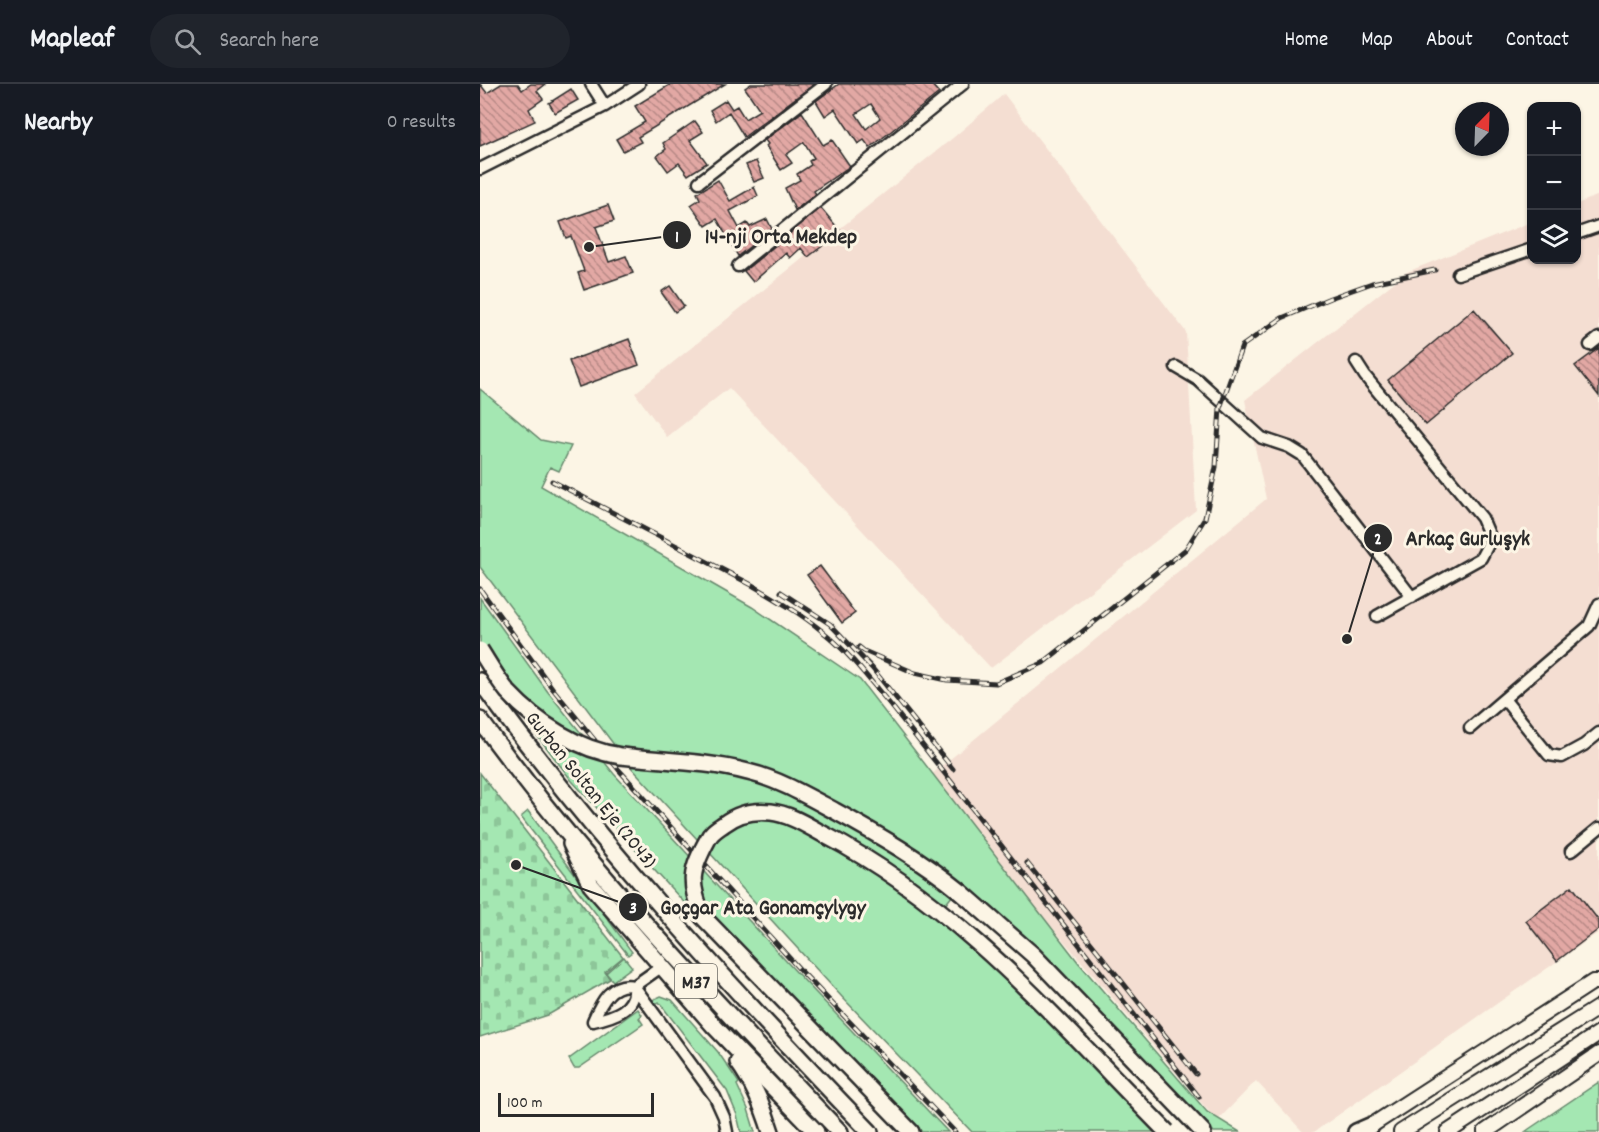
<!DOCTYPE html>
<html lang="en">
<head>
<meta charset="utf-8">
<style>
	:root { --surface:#171b24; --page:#20242c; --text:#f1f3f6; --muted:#9ea1a6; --line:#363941 }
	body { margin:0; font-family:Dekko,sans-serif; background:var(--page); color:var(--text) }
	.controls { position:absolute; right:18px; top:18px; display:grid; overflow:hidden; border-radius:12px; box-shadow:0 2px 4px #0004 }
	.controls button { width:54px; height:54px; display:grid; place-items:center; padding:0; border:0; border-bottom:2px solid var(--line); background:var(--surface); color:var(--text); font:30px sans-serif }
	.compass { position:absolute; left:975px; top:18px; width:54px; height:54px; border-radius:50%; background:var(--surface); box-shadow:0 2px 4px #0004; rotate:23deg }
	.scale { position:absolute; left:18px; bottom:15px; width:156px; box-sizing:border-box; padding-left:6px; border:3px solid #2b2b2b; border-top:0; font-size:16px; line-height:21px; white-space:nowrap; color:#2b2b2b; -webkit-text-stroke:4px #fcf5e5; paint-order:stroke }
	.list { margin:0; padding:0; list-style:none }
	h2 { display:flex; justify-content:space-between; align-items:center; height:78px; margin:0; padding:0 24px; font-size:26px }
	h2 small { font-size:20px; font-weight:400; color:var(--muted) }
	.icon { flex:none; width:33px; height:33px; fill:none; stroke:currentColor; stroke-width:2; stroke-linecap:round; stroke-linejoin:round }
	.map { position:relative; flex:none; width:1119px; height:1048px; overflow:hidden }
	header { display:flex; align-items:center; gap:36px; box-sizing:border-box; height:84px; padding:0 30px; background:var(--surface); border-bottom:2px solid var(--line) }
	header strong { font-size:28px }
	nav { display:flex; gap:33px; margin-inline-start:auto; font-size:21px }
	.search { width:420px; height:54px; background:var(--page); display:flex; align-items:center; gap:15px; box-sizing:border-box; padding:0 21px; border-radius:33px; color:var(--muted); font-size:22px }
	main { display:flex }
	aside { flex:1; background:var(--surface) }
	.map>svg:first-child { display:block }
	.built { fill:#f4ded2 }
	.green { fill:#a4e7b2; stroke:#68896e; stroke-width:1.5 }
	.cemetery { fill:url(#cemetery-stones); stroke:#68896e; stroke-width:1.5 }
	.building { fill:url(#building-back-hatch); stroke:#2b2b2b; stroke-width:1.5; fill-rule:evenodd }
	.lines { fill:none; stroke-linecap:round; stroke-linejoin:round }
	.minor-casing { stroke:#2b2b2b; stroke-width:15 }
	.major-casing { stroke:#2b2b2b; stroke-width:18 }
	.highway-casing { stroke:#2b2b2b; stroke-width:20 }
	.minor { stroke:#fcf5e5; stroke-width:10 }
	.major { stroke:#fcf5e5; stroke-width:14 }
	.highway { stroke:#fcf5e5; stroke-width:15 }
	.rail-casing { stroke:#2b2b2b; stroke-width:5 }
	.rail { stroke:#fcf5e5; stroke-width:3; stroke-dasharray:9; stroke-linecap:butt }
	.highway-bridge-casing { stroke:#2b2b2b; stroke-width:20; stroke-linecap:butt }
	.highway-bridge { stroke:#fcf5e5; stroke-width:15 }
	.labels { text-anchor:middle; stroke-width:6; stroke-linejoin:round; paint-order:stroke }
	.shield { fill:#fcf5e5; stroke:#6a6863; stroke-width:1.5 }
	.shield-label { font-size:20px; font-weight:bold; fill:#2b2b2b }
	.street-label { font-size:21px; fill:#2b2b2b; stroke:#fcf5e5 }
	.leader { fill:none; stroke:#2b2b2b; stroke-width:2 }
	.callout-dot { fill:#2b2b2b; stroke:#fcf5e5; stroke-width:2 }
	.mark-label { font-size:18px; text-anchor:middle; font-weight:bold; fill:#fff }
	.callout-label { font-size:22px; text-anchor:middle; font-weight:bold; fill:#2b2b2b; stroke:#fcf5e5; stroke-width:6; stroke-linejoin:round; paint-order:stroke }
</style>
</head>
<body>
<header>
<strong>Mapleaf</strong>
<div class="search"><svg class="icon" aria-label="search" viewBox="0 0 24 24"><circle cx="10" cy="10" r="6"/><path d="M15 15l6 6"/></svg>Search here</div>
<nav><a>Home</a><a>Map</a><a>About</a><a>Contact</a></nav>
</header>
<main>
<aside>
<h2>Nearby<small>0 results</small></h2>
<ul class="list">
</ul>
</aside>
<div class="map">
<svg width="1119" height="1048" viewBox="0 0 1119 1048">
	<defs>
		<pattern id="cemetery-stones" width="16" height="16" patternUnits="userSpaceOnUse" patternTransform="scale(1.5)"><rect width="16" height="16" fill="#a4e7b2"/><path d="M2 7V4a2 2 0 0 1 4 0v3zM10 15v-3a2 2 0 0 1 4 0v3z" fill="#8dc699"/></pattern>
		<pattern id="building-back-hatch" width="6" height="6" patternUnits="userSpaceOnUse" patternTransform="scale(1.5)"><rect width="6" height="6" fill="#e2a8a4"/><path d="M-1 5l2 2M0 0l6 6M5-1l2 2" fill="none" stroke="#b78986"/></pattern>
	</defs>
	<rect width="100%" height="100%" fill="#fcf5e5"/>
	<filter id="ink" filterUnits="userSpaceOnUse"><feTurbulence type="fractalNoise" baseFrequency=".0167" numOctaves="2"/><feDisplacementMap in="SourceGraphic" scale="12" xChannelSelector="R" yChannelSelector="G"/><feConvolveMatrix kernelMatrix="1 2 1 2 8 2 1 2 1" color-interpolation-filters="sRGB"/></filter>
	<g filter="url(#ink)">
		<path class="built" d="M524,10L706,248L716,426L511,584L249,304L187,353L155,309L474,53Z
			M1119,111V848L834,1048H823L776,997L737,1037L446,695L786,415L765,316L927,188L1051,138L1052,176H1096L1097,120Z"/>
		<path class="green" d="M0,305L61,356L91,362L79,387L70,383L61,402L272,523L380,596L598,878L727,1028L760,1048H734L732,1046L551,858L483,798L458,830L528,892L678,1048H492L362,913L150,682L0,483Z
			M0,514L68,608L134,690L318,890L468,1048H442L336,937L324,948L92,697L0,577Z
			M48,727L152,868L148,871L41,733Z
			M144,873L152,883L133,897L126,889Z
			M181,912L192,916L238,968L259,999L257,1001L268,1025L275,1048H261L257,1031L247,1007L179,918L173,922L170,917Z
			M158,925L162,931L159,934L163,940L99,984H94L89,975Z
			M1119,998V1048H1045L1049,1045Z"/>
		<path class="cemetery" d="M0,689L143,873L125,888L130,895L68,931L0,953Z"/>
		<path class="building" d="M0,0L7,9L21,0H38L42,6L51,0H66L57,7L63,15L49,25L55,37L0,62Z
			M191,0H245L158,53L161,58L143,67L136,55L165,38L155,22Z
			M271,0H334L264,53L249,28L236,37L230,26L246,16L252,25L257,22L265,35L280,26L265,4Z
			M359,0H451L459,9L390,64L384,56L378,60L355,25L345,32L336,17ZM391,20L400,34L386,45L376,30Z
			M91,5L98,16L75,29L69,19Z
			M322,28L343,61L352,56L370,82L334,107L336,110L315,126L305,104L320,96L317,90L331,81L329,77L334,74L324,58L306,71L312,79L301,86L286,62L288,60L285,56Z
			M215,37L223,48L210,56L227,79L208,91L199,79L188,87L177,72L186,65L183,59Z
			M276,77L284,94L274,98L266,81Z
			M238,96L250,117L274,103L278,112L250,127L259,144L267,139L270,143L287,135L292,145L258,172L237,135L226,142L211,121L220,115L217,109Z
			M128,121L134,137L116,143L129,178L146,172L153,189L104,206L98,189L104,187L91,152L86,154L80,138Z
			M341,124L361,148L328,173L321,164L310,174L306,169L273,198L264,187Z
			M190,202L204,222L195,228L181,208Z
			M994,225L1032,269L946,341L908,296Z
			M149,255L159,281L99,303L89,277Z
			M1119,264V312L1095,282Z
			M340,482L375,529L362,539L327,491Z
			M1092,802L1119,837V845L1077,877L1046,837Z"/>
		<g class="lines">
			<g class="minor-casing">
				<path id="minor" d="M111,0L125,22
					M0,85L125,22L159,0
					M219,98L346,0
					M1096,150L1119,142
					M258,182L483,0
					M978,190L1052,165
					M1110,261L1119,254
					M876,278L885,292L1002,434L1011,455L1001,474L897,532
					M696,283L718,296L782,354L809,363L822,371L932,513
					M1024,615L1069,671L1082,673L1104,661L1119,649
					M990,644L1109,542L1119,520
					M1091,767L1119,744
					M154,902L181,883
					M113,937C121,918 132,897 154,902L235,1013L244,1033L247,1048
					M113,937C132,933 157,926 154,902"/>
			</g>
			<g class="major-casing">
				<path id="major" d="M883,1047L1113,898H1119
					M921,1048L1119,923
					M968,1048L1119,949
					M1005,1048L1119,970"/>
			</g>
			<g class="highway-casing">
				<path id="highway" d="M0,597C117,758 252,905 390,1048
					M0,636C107,784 234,916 360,1048
					M91,760L111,801L233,941L336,1048
					M481,808L553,871L723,1048
					M222,832L431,1048
					M258,978C274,1000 283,1022 291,1048
					M876,1048L892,1041"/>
			</g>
			<use href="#minor" class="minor"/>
			<use href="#major" class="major"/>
			<use href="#highway" class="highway"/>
			<g class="rail-casing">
				<path id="rail" d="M72,397L272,501C296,515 320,529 342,547C369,568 391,598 414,625L719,1013
					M0,505L73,605L139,686L322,888L475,1048
					M301,508L350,540L392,584L473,685
					M379,563L384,567L435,589L467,596L516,599L563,579L706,465L725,434L736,383L740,324L762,262L802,234L850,214L892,199L955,186
					M547,779L716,990"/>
			</g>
			<use href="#rail" class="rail"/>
			<g class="highway-bridge-casing">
				<path id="highway-bridge" d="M0,566C9,580 18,596 28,608C57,639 98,666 141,672C183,677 226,677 268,688C298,695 327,712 355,727C399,751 442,776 481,808
					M222,832C209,797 210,788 228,755C231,748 237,745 244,740C257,730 274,726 291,728C310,730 328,742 345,751C480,821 581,941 687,1048"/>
			</g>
			<use href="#highway-bridge" class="highway-bridge"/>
		</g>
	</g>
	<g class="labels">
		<rect class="shield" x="195" y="880" width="42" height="34" rx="4.5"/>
		<g class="shield-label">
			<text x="216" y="904">M37</text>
		</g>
		<g class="street-label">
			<text transform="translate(112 705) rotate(51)" y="7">Gurban Soltan Eje (2043)</text>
		</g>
	</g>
	<path class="leader" d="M109 163L197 151M867 555L898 454M36 781L153 823"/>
	<g class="callout-dot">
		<circle cx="109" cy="163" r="6"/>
		<circle cx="867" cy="555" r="6"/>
		<circle cx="36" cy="781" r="6"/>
		<circle cx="197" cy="151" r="15"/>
		<circle cx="898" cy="454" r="15"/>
		<circle cx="153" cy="823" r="15"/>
	</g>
	<g class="mark-label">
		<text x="197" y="158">1</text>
		<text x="898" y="460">2</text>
		<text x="153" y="829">3</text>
	</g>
	<g class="callout-label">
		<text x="301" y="159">14-nji Orta Mekdep</text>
		<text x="988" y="461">Arkaç Gurluşyk</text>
		<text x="283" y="830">Goçgar Ata Gonamçylygy</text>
	</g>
</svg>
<div class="controls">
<button>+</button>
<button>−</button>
<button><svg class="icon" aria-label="layers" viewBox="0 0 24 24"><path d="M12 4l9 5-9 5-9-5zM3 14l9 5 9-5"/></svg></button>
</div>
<svg class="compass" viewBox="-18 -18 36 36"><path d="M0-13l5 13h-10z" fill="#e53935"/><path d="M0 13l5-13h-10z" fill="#9ea1a6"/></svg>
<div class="scale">100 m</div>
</div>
</main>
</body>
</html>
